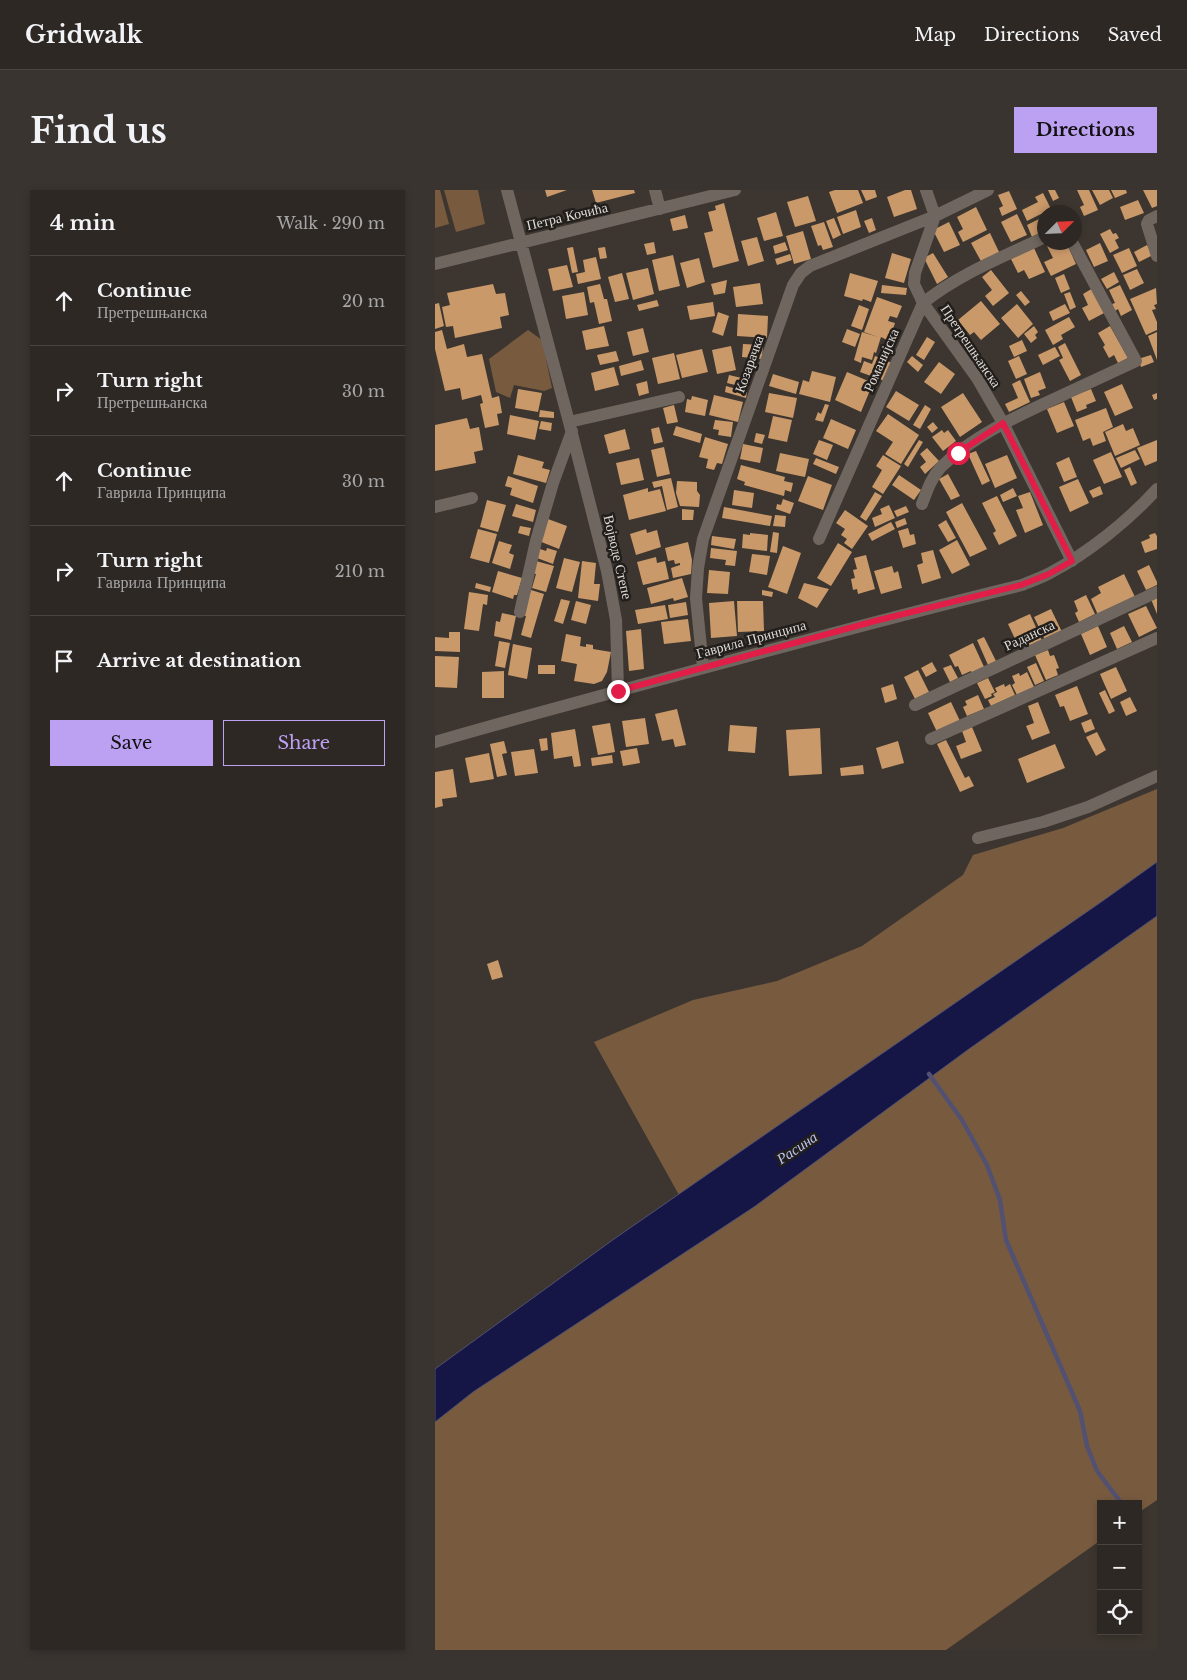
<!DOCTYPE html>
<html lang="en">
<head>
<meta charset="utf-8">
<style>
	:root { --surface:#2e2824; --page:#3a3431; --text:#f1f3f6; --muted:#a7a6a6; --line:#494441; --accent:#bca0f2 }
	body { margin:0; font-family:"Libre Baskerville",serif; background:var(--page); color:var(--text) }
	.controls { position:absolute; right:15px; bottom:15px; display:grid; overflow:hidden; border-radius:0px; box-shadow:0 2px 8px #0003 }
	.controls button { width:45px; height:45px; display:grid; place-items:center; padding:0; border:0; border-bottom:1px solid var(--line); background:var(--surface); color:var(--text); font:25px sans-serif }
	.compass { position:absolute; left:602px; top:15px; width:45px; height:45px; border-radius:50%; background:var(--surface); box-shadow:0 2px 8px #0003; rotate:66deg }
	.stop { position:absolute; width:15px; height:15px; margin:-11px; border:4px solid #e11d48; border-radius:50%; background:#fff }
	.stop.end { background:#e11d48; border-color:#fff; box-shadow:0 1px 5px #0008 }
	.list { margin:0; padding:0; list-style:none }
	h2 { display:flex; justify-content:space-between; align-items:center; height:65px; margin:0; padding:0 20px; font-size:21px }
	h2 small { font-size:16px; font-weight:400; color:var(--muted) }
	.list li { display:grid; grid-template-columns:32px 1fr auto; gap:15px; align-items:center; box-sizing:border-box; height:90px; padding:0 20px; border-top:1px solid var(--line) }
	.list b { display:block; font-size:19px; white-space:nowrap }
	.list p { margin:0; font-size:16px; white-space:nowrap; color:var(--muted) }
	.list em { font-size:16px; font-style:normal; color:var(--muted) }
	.actions { display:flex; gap:10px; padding:15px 20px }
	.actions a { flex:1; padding:11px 0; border:1px solid var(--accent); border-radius:0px; text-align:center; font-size:18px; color:var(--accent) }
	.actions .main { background:var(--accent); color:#111 }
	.icon { flex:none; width:28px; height:28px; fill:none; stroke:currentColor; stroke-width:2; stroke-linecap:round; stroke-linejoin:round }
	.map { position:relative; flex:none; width:722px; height:1460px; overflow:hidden; border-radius:0px }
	header { display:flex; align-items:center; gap:30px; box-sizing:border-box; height:70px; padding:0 25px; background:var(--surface); border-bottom:1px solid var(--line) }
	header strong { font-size:24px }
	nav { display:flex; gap:28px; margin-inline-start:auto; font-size:18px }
	.intro { display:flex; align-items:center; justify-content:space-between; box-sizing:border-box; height:120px; padding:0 30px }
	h1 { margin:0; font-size:35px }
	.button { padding:12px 22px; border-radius:0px; background:var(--accent); color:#111; font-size:18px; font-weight:700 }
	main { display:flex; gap:30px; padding:0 30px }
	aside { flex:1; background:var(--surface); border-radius:0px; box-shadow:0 2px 8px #0003 }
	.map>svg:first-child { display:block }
	.green { fill:#785b3f }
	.water { fill:#151645; stroke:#525171 }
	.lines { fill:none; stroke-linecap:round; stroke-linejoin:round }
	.stream { stroke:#525171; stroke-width:4.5 }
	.building { fill:#ca9969 }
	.minor { stroke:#6f675f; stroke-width:12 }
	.route { stroke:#e11d48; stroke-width:6 }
	.labels { text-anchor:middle; stroke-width:5; stroke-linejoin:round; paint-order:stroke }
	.street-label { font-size:14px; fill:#dfdbd7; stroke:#221e1b }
	.water-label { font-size:15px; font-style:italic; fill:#bcc5f7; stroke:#221e1b }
</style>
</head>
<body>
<header>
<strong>Gridwalk</strong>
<nav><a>Map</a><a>Directions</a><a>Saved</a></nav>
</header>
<div class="intro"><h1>Find us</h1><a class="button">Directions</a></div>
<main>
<aside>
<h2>4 min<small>Walk · 290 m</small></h2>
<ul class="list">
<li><svg class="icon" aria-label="ahead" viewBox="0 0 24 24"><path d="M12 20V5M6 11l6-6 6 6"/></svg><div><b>Continue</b><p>Претрешњанска</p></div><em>20 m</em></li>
<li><svg class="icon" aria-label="right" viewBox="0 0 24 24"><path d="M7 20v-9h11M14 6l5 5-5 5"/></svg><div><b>Turn right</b><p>Претрешњанска</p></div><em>30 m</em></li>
<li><svg class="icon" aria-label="ahead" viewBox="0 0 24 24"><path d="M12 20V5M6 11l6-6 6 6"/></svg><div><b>Continue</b><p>Гаврила Принципа</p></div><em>30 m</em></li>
<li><svg class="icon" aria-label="right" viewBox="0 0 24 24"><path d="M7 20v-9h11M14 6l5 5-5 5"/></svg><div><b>Turn right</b><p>Гаврила Принципа</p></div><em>210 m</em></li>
<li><svg class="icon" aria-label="arrive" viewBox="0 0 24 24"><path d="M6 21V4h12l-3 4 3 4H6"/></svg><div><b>Arrive at destination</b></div></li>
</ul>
<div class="actions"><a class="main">Save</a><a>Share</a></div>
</aside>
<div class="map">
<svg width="722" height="1460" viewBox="0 0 722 1460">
	<rect width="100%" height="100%" fill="#3d3630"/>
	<path class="green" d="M0,0H5L14,34L0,38Z
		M9,0H43L50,34L21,42Z
		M93,140L107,150L117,198L109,201L79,195L75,208L61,202L54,169Z
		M722,599V672L669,710L244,1005L159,852L258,810L342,791L427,756L528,685L538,665L628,638Z
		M722,726V1310L703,1323V1314H666V1350L511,1460H0V1232L38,1202L534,859Z"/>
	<path class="water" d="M722,672V726L534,859L319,1017L38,1202L0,1232V1179L179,1049L669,710Z"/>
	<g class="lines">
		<path class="stream" d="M494,884L527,930L552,975L565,1010L571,1050L645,1221L652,1256L662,1281L687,1314"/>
	</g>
	<path class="building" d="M110,0H132L112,7Z
		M157,0H199L200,3L161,13Z
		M400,0H423L428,13L402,23L394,2Z
		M426,0H440L442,7L431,11Z
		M470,0H476L482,19L459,27L452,7Z
		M613,0H620L624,8L618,11Z
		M642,0H654L663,20L649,26L645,17L649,15Z
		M657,0H674L678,8L665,15Z
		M676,0H691L692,3L680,8Z
		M708,0H722V16L717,18Z
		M574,1L582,19L567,26L564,18L568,16L563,5Z
		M608,3L616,19L592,31L587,20L603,12L600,7Z
		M373,6L381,31L360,37L352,12Z
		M703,10L709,23L690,30L685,17Z
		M289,13L304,71L278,78L269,43L278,41L273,22L281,20L280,16Z
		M541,17L552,40L528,52L523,42L528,39L522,27Z
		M421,20L426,37L408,44L402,27Z
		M341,22L348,46L329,51L322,28Z
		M582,24L592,45L576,52L566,32Z
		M250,25L253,38L238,41L235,29Z
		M610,26V40L597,47L592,35Z
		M399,28L406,45L398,49L391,31Z
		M437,28L441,40L434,43L429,31Z
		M389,32L398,57L388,60L386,55L383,56L376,36Z
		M514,32L525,55L509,62L498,40Z
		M675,39L678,44L681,43L684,48L680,50L684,58L675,63L665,44Z
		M368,41L376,69L359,74L351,46Z
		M555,43L565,64L547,73L536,53Z
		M322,47L329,71L313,76L306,51Z
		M219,52L221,63L212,65L209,54Z
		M350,52L353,60L340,64L338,56Z
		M614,52H631L641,74L616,86L609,72L618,68L611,54Z
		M665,53L673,71L659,77L651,60Z
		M712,55L718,65L704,72L699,62Z
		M138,57L143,82L137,83L132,58Z
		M170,57L172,68L165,69L163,58Z
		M599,58L610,82L594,89L589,80L583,83L576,69Z
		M694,58L702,76L687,83L678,65Z
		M457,63L476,69L469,93L450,88Z
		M498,63L513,87L502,94L489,68Z
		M355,64L357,70L342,75L340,69Z
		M238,65L245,96L224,101L217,70Z
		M161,67L166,89L143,94L141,84L150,82L148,70Z
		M264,68L270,92L252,98L245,73Z
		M132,75L138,97L118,101L113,79Z
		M213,78L219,104L198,110L191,83Z
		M702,79L709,93L695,100L688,85Z
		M556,80L574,103L558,116L550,106L557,100L547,87Z
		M679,82L684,92L672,99L666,89Z
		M187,83L194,109L180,112L173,87Z
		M415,83L443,91L436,112L428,109L427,111L409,106Z
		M629,84L635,99L626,103L620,88Z
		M292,90L290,103L279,105L276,94Z
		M325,93L328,114L301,117L298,97Z
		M58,94L61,104L70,103L74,125L65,127L67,138L20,148L18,136L11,137L7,117L15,115L12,103Z
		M165,94L169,109H172L177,131L164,134L159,112L155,113L152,97Z
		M447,95L472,98L471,105L446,103Z
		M685,95L697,120L686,126L683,119L680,121L677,114L680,113L674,100Z
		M658,98L671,122L654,131L647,118L653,115L648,104Z
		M721,98L722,114L719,115L721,119L717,120L722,132V140L711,145L695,109Z
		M586,101L595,112L590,116L581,105Z
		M149,102L153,125L131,129L127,106Z
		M635,102L641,117L635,120L629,104Z
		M442,107L467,116L462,128L455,126L453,131L460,133L454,151L446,147L441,163L439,162L437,170L427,167L426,173L419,170L427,142L443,147L429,142Z
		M222,110L224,116L204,121L202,115Z
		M546,111L565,134L546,150L539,142L535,145L523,130Z
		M278,112L280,126L255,130L252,116Z
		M4,113L9,136L0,139V114Z
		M582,114L598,134L583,148L566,128Z
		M630,114L635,123L618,131L614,122Z
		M424,115L434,119L427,140L416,136Z
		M283,122L294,126L288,146L277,142Z
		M303,124L333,126L332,148L302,146Z
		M634,127L640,137L626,145L628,149L618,155L610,140Z
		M169,136L174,156L151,160L147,141Z
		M599,136L603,142L600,145L602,148L596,153L589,144Z
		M675,136L693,168L683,173L679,165L674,168L668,157L670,155L663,143Z
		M208,138L214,162L198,166L192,142Z
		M412,139L425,144L420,157L407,152Z
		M7,140L12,159L29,154L32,167L47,164L57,208L64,206L67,223L62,224L64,235L50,238L45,214L48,213L46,205L27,210L25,198L10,201L0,159V142Z
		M722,142V170L713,146Z
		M492,147L500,152L489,170L481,165Z
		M587,150L592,161L579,167L574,156Z
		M630,153L646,185L635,191L624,170L628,168L623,157Z
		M308,154L328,155L327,169L307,167Z
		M296,156L301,180L282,184L277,160Z
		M620,157L625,166L608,175L603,165Z
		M267,159L273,182L247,188L241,165Z
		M181,161L184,171L165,175L162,165Z
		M239,163L245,189L223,194L217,168Z
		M716,165L719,172L706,177L703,169Z
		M440,166L457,173L450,191L425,182L429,171L437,174Z
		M477,166L488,175L483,182L472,172Z
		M584,166L592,184L581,189L573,171Z
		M206,170L209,180L186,186L184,176Z
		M504,172L520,184L506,204L489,192Z
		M179,177L184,195L160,201L156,183Z
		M377,181L401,187L395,212L364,204L368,190L374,192Z
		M412,182L438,193L426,222L400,210Z
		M605,182L611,198L603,201L605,205L596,208L589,189Z
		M338,184L364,192L361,204L334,196Z
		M294,185L315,190L313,198L292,193Z
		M585,190L595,212L574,222L570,214L583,208L577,194Z
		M212,191L214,203L204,206L201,194Z
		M687,194L698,218L680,226L669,202Z
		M291,196L312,202L311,208L290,202Z
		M83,199L107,203L103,222L80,218Z
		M656,199L661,211L651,215L652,218L642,222L636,207Z
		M461,201L484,215L474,231L451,217Z
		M334,203L362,208L358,228L330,222Z
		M528,203L547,232L525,247L506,217Z
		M722,203V209L719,210L717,205Z
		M279,205L308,212L303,232L274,225Z
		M257,206L273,210L270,226L250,222L252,209L256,210Z
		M629,212L639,236L622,243L612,219Z
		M390,214L394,215L388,232L380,230L383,222L386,224Z
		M239,215L243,232L232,234L228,218Z
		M490,215L496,219L485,239L478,235Z
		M671,218L678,237L668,242L671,251L658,256L655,248L648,251L640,230Z
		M105,220L119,222V228L104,227Z
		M453,224L484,245L466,274L450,264L458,252L441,241Z
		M75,225L104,231L100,250L72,244Z
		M338,226L357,230L352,252L333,248Z
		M32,228L35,239L44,237L48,260L39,262L41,273L0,281V235Z
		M396,229L421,240L413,259L388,248Z
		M280,230L298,232L296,247L283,245L284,240L278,239Z
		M106,231L117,233L116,241L104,239Z
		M498,232L503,238L497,243L492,237Z
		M688,234L691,241L698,238L705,255L680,266L670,242Z
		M241,236L267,244L265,253L238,245Z
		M224,237L228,252L219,254L216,239Z
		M190,239L195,259L174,264L169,245Z
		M507,240L509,243L513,240L521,251L508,261L497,247Z
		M321,243L330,245L327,254L319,252Z
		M270,247L293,254L287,274L282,273L279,280L271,278L273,269L264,267Z
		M384,250L398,255L392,270L378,264Z
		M484,250L488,252L473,277L469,274Z
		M722,250V271L710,276L702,258Z
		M308,254L328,258L325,273L305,269Z
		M229,257L235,284L222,287L216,260Z
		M492,258L504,271L490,284L485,277L491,272L485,264Z
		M700,260L705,269L686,278L681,268Z
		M541,261L555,291L547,295L533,264Z
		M676,262L687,287L669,294L658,270Z
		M345,263L374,269L370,287L341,281Z
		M83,265L109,272L107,278L115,280L111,293L78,284Z
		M448,265L466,276L448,304L437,297L447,280L441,276Z
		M572,265L582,288L560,298L550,274Z
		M634,267L642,287L629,292L621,273Z
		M204,268L209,290L186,295L181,273Z
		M381,268L404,277L401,284L378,274Z
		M306,275L350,287L349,291L358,293L356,302L350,300L349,306L309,295L310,292L302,289Z
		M695,277L702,293L696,296L689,280Z
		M513,284L525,306L516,310L504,289Z
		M464,285L486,300L479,310L457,295Z
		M73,286L103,296L98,313L75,305L77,298L70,296Z
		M373,286L397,295L388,320L363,311Z
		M236,288L243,317L232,320L227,296L219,298L217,292Z
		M643,289L654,313L635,322L624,297Z
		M242,291L262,292V301L265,305L264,317L245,316L241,303Z
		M665,296L668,304L658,308L654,301Z
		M213,298V302L225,299L231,321L194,330L188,305Z
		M578,298L582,306L568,312L565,305Z
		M299,300L319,303L317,318L297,315Z
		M440,302L447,306L431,331L425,327Z
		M595,302L608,335L590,343L581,320L588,318L583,306Z
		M562,306L582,346L564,355L558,343L561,341L547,313Z
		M348,309L359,313L355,324L341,319L342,314L346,315Z
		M52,310L71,315L63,342L45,337Z
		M527,313L552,359L535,367L511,322Z
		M81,314L101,320L98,332L77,326Z
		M454,315L460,328L440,337L437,328L447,324L445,319Z
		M471,316L474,322L462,327L459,321Z
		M289,317L337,326L335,336L287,328Z
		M247,319L259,320L258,330H247Z
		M410,320L433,336L417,359L409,353L412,349L406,345L410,339L401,333Z
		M340,325L351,326L350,337L338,336Z
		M470,328L472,334L462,338L460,332Z
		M113,329L132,336L124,359L104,351Z
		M511,330L521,348L513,352L503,335Z
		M456,332L460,339L437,351L433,344Z
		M85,336L96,338L94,346L83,343Z
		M473,338L475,345L479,344L481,354L468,358L463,341Z
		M43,339L62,344L54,373L35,368Z
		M211,339L212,343L222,340L226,357L201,365L195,344Z
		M338,342L344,343L342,363L335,362Z
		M315,343L333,345L332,361L307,358L308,344L315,345Z
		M720,343L722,346V359L710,363L706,352L715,348L714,345Z
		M277,346L301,349L299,359L276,355Z
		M522,350L535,375L517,384L504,360Z
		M64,351L77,355L74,363L79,365L75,379L57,373Z
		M253,352L257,370L256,384L238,388L236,378L245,375V373L240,374L239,370L233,371L230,358Z
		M403,353L417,362L396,396L382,388Z
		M348,356L366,363L352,404L333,397Z
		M112,358L122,361L118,374L102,368L105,359L111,361Z
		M276,358L302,361L300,376L290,375L291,370L275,368Z
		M498,360L506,388L487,394L482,375L488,373L486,363Z
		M317,364L335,366L332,385L314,382Z
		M431,365L440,399L423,404L422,399L418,400L416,389L420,388L418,380L422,379L419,368Z
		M221,367L222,373L230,371L234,389L208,395L202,372Z
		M129,368L145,372L137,402L121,398Z
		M101,371L119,376L111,402L97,398L101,384L97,383Z
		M147,371L161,373L159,394H165L163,411L143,408Z
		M714,375L722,392V395L711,400L702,381Z
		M457,376L459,383L463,381L467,398L446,404L439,381Z
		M274,380L295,382L293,404L272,403Z
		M63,381L87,388L82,405H79L78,409L57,402Z
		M689,384L700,407L663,425L656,409L666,403L663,397Z
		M247,388L253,407L239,411L238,408L216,414L212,398Z
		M41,393L56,397L55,402L40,398Z
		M369,393L394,399L382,418L363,408Z
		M96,400L109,404L96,448L86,445L91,426L88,425Z
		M327,400L338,402L337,407L327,405Z
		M34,402L53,405L52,415L48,414L44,441L29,439Z
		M651,405L660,424L644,432L640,423L643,421L639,411Z
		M722,406V424L716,409Z
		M126,409L135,411L128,434L119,431Z
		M141,411L156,415L151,434L136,430Z
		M299,411L302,446L276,448L274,413Z
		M302,411H328L329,441L303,442Z
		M251,412L253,425L235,428L233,415Z
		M230,415L233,429L203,434L200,420Z
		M711,416L722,438L704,447L693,424Z
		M616,419L627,442L610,450L599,427Z
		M67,423L81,426L76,450L59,446L61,431L65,432Z
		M595,424L608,453L592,458L588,448L581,451L573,434Z
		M253,429L256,451L229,454L226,432Z
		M663,436L672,457L655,465L646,444Z
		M689,436L697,452L682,459L675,443Z
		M206,439L209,479L194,481L191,441Z
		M14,442H25V462L0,461V447L14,448Z
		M131,444L146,447L145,456L151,457V454L158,455V459L176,462L172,482L167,491L159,494L139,491L142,474L126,471Z
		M549,447L561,471L553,475L542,450Z
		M64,451L75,453L70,478L60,476Z
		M538,453L550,479L538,485L536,481L527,485L523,476L520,477L514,465Z
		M78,454L97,458L92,489L73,485Z
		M613,460L615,466L619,465L624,478L621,479L623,485L611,490L600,465Z
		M0,466L24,467L22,498L0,497Z
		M497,472L502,481L491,487L486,478Z
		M601,473L609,491L600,495L592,477Z
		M103,475H120V484H103Z
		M516,475L523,488L515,492L508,478Z
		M681,477L692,501L676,509L665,484Z
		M483,480L494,502L480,509L469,487Z
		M69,481V508H47V482Z
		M592,482L599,497L582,505L577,495L580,493L577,486L584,483L585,486Z
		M553,488L560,502L556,504L557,506L550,509L542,493Z
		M458,494L462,509L450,513L446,498Z
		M569,494L570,497L575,494L580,505L556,516L553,510L560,507L558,504L562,502L560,498Z
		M642,496L653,524L635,531L629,516L625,517L620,505Z
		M670,500L680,521L674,524L664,503Z
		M543,505L549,519L532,526L528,517L532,515L530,511Z
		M695,507L702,521L691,526L685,512Z
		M516,512L525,531L502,542L493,523Z
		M603,512L615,543L597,550L591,536L599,533L593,516Z
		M242,519L251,555L240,557L238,549L227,551L220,524Z
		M210,528L214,554L191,557L187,531Z
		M656,529L660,539L650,543L646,533Z
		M175,533L180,562L163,565L157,536Z
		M295,535L322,537L320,563L293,561Z
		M537,537L547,561L526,569L521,556L531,552L527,541Z
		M385,538L387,584L354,586L351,540Z
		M140,539L146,576L139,577L137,566L119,569L116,543Z
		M662,542L671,560L661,566L651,547Z
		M112,548L113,560L106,561L104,549Z
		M511,550L530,588L534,586L539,596L525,602L502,554Z
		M69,551L72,563L67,564L72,585L62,587L55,554Z
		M463,551L469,573L447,579L441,558Z
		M620,554L630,578L592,593L583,569Z
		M202,558L205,573L188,576L185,561Z
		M99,559L103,583L80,586L76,562Z
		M54,563L59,589L35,593L30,568Z
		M177,565L178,573L157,576L156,568Z
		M428,575L429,584L406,586L405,578Z
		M18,579L22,607L7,609L8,616L0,618V582Z
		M63,770L68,787L57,790L52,774Z"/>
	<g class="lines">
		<path class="minor" d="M72,0L134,232L172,381L181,430L183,501
			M220,0L225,19
			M491,0L500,26L480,83L479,94L488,113L542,188L568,233L637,371
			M722,26L714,30L712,34L722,66
			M0,74L300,0
			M134,232L244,207
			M487,314C492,301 496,288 506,277C537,247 578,228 617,210C645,197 673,184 701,171L637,52
			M0,317L37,308
			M384,349L488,113C524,84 568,67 610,47
			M85,422L101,351L118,293L137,241
			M268,477L261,408L263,378L268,349L358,95L366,83L375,76L500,26L553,0
			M480,515L722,402
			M496,549L722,448
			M0,552C61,534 122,518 183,501C317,465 451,428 587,395C596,391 606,388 615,383C653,363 693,331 722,299
			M543,648L608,632L653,617L722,586"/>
	</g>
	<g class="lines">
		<path class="route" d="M183,501L440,431L586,395L614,384L637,371L568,233L523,263"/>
	</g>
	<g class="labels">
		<g class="street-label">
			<text transform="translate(132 26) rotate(-13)" y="5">Петра Кочића</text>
			<text transform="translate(536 156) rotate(56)" y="5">Претрешњанска</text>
			<text transform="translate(446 170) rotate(-66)" y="5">Романијска</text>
			<text transform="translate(314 174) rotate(-70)" y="5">Козарачка</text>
			<text transform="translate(183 367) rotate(77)" y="5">Војводе Степе</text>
			<text transform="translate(594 445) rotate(-25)" y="5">Раданска</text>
			<text transform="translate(316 449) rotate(-15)" y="5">Гаврила Принципа</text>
		</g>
		<g class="water-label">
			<text transform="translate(362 958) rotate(-34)" y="5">Расина</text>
		</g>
	</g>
</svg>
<div class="controls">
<button>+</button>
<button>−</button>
<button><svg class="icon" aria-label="locate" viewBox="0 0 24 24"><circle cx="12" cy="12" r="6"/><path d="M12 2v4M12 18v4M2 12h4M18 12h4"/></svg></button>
</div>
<svg class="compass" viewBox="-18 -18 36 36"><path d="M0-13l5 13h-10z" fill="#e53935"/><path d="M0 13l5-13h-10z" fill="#a7a6a6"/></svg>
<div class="stop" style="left:523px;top:263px"></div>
<div class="stop end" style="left:183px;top:501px"></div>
</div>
</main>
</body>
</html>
